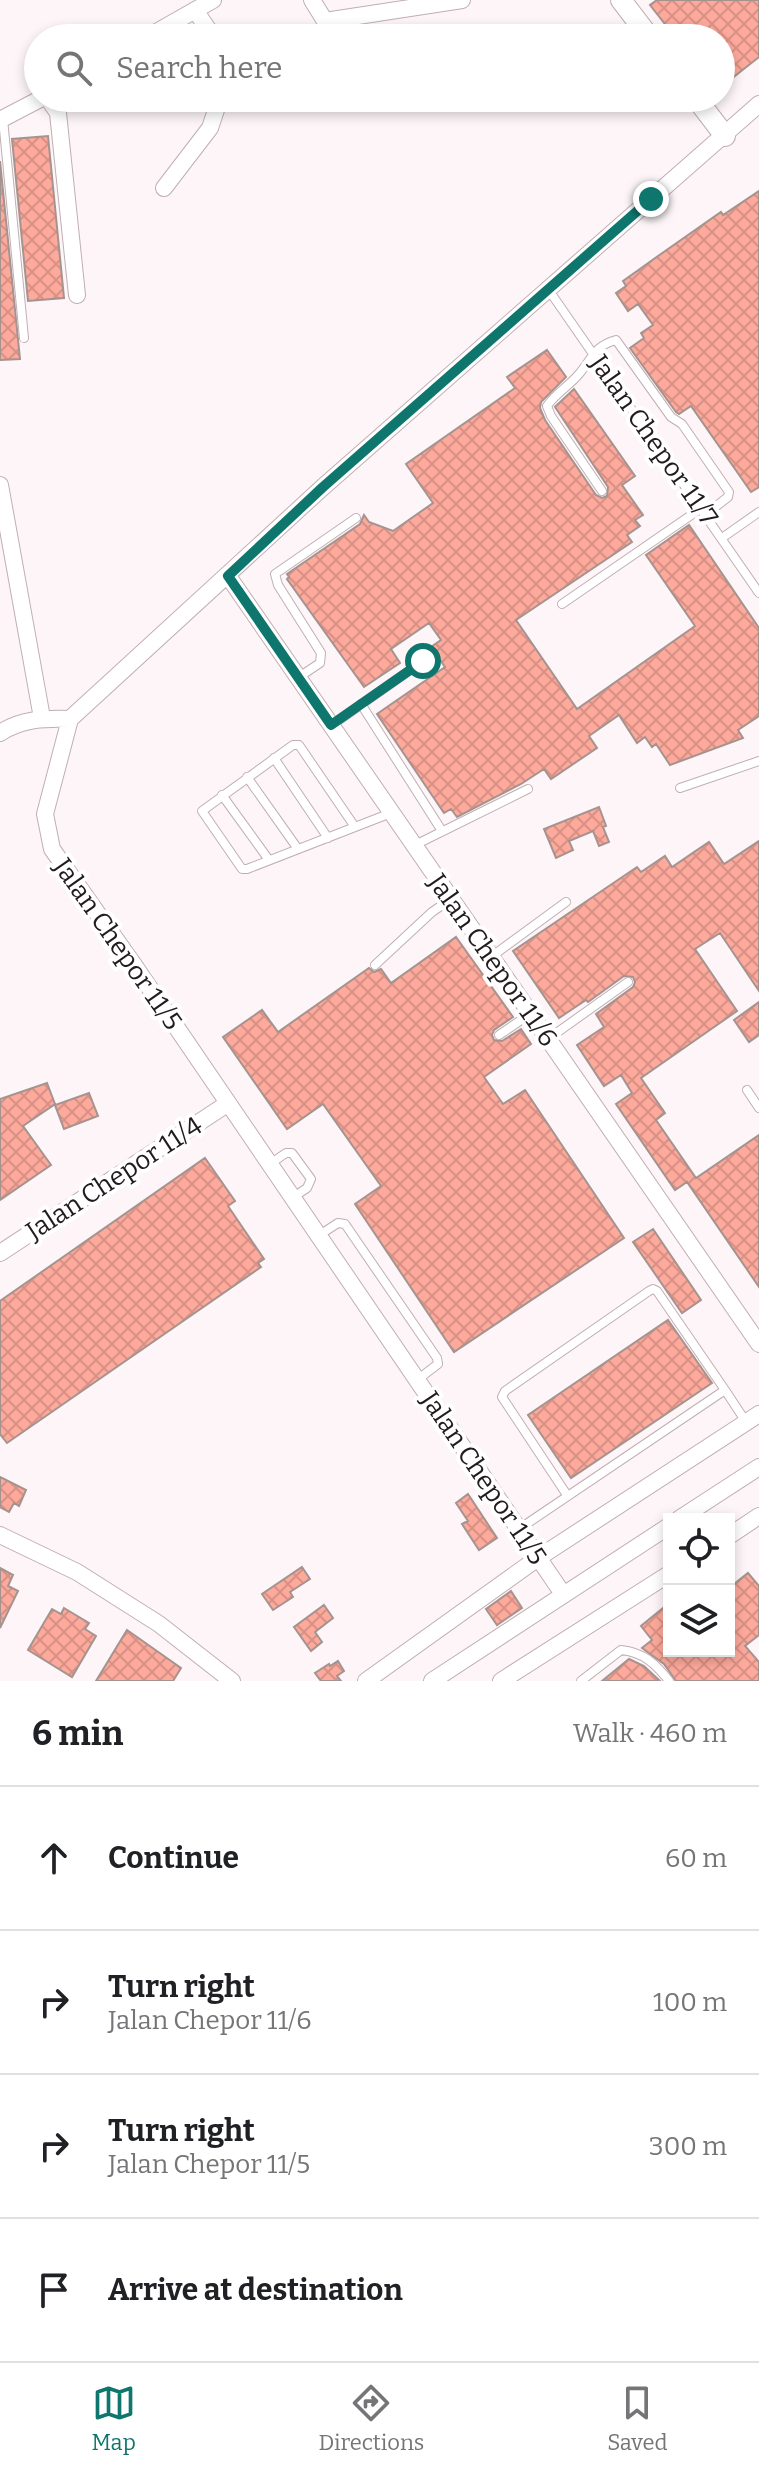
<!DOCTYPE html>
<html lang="en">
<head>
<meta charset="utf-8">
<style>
	:root { --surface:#fff; --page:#f2f2f2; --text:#202124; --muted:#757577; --line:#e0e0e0; --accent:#0f766e }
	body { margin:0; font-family:Bitter,serif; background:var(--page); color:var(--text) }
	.controls { position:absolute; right:24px; bottom:24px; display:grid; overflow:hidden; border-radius:0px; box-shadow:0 4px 12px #0003 }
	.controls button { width:72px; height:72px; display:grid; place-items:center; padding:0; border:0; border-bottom:2px solid var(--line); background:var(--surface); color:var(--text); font:40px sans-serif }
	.stop { position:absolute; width:24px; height:24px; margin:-18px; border:6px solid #0f766e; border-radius:50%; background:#fff }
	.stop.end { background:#0f766e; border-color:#fff; box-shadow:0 2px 8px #0008 }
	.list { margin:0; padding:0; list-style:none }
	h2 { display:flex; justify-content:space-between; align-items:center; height:104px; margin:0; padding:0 32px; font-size:34px }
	h2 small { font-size:26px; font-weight:400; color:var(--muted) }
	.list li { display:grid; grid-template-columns:52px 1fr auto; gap:24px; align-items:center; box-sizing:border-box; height:144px; padding:0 32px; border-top:2px solid var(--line) }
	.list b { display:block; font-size:30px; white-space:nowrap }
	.list p { margin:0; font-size:26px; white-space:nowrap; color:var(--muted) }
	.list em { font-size:26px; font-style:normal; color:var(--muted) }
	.icon { flex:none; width:44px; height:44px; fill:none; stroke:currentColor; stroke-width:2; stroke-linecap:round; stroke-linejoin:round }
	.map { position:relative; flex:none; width:759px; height:1681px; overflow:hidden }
	.search { position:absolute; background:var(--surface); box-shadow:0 4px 12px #0003; left:24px; right:24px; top:24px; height:88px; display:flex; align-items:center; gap:20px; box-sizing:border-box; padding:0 28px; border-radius:44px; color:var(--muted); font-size:30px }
	.sheet { height:680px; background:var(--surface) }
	nav { display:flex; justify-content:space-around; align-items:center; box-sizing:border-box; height:112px; border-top:2px solid var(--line); background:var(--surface); font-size:22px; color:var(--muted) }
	nav a { display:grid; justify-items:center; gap:4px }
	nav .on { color:var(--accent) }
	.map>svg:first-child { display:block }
	.building { fill:url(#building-cross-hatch); stroke:#a59390; stroke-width:2 }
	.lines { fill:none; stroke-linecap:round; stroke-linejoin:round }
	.service-casing { stroke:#c1aeb3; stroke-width:10 }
	.minor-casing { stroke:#c1aeb3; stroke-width:18 }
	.tertiary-casing { stroke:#c1aeb3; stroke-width:22 }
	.service { stroke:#fff; stroke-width:8 }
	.minor { stroke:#fff; stroke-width:16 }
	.tertiary { stroke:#fff; stroke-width:20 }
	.route { stroke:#0f766e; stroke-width:10 }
	.labels { text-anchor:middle; stroke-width:8; stroke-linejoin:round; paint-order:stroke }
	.street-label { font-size:26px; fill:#211b1c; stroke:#fff }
</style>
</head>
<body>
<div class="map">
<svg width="759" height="1681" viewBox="0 0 759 1681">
	<defs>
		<pattern id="building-cross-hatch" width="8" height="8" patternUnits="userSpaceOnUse" patternTransform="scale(2)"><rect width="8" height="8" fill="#fda99b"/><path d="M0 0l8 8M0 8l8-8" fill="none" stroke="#d99185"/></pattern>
	</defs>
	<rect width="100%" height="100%" fill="#fdf5f7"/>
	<path class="building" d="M657,0H759V57L721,87V38H676L650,5Z
		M48,136L64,298L28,301L12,139Z
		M0,161L20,359L0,360Z
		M759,191V487L751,492L691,406L679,414L676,412L630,348L644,338L641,333L653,325L638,304L628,311L616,293L626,286L623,281L658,256L721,212L723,215Z
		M547,350L566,377L541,402L540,408L545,420L596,495L602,498L607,496L608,487L555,407L574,389L635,476L622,485L643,515L635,520L640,526L627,535L632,542L516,620L577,709L695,626L646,555L689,525L759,628V716L738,730L743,738L670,765L656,744L652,747L645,737L637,743L619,715L589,736L597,748L551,779L544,769L521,784L457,817L451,809L444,813L377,714L445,667L431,647L441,640L429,623L391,649L400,663L364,687L287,579L289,577L287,574L360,524L364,515L369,522L393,531L433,503L406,464L515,388L507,377Z
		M599,807L606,826L603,827L609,842L599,846L593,831L569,841L573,850L556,858L544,829Z
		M759,841V991L720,933L695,949L737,1011L641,1078L665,1113L656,1120L696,1178L759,1135V1287L687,1182L675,1190L616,1104L632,1093L621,1075L604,1086L577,1045L604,1027L596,1014L633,987L635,982L633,977L624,976L588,1002L586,1000L559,1018L513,951L637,867L641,872L665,856L672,867L709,842L724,864Z
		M456,937L513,1017L494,1030L492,1035L494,1040L502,1041L521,1029L531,1044L484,1077L503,1104L525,1090L624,1238L454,1352L355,1204L381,1186L323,1104L287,1129L223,1037L262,1010L278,1032L369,968L374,972L381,969L391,983Z
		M759,1002V1035L749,1042L734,1020Z
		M47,1083L55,1104L23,1126L51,1165L0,1200V1099Z
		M89,1093L98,1116L64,1129L55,1105Z
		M205,1158L235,1201L228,1206L264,1259L258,1263L261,1267L7,1443L0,1434V1301Z
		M653,1229L701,1300L682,1313L633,1242Z
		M668,1320L712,1383L571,1478L528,1415Z
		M0,1477L26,1490L19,1506L14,1503L9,1512L0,1507Z
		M468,1494L497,1538L479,1550L462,1524L468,1521L456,1503Z
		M302,1567L310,1579L290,1592L293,1597L273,1610L262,1594Z
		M0,1568L13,1575L8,1586L18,1591L0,1628Z
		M748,1573L759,1586V1635L745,1646L759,1662V1681H676L664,1664L642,1648L652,1640L641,1626L669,1603V1651H729V1588Z
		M511,1591L522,1608L497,1625L486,1609Z
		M324,1605L333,1618L315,1632L322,1642L311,1651L294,1627Z
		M64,1608L89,1623L85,1629L96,1636L72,1677L28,1650L52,1609L61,1614Z
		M127,1630L181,1668L173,1681H96Z
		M629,1659L644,1666L660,1681H602Z
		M338,1661L344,1671L337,1676L341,1681H321L315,1673L329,1664L330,1666Z"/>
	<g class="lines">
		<g class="service-casing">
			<path id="service" d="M3,119L24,338
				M548,289L759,593
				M602,491L551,416L547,406C556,393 569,386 579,374C592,359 594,346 616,340L671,417L682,424L729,492L728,497L705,515
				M722,538L759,512
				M562,604L700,509
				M299,677L320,663L321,653L278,585L275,574L356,518
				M361,704L442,831
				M332,725L423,661
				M274,758L328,838
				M247,777L298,849
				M680,788L759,761
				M222,795L269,860
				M355,827L299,745H293L202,811L242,869H247L391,813
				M415,845L528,789
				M491,957L566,902
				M375,965L432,912L451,899
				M499,1035L530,1014
				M548,1039L628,982
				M747,1090L759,1108
				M270,1164L286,1153H292L311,1179L307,1188L292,1198
				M318,1236L338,1223L345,1224L437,1358L438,1364L417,1380
				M567,1495L502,1397L505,1391L649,1291L653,1289L657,1291L725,1390
				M519,1529L725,1390L746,1422
				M581,1681L621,1650C643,1652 656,1664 669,1681"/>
		</g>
		<g class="minor-casing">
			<path id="minor" d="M312,0L325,21L462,0
				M195,10L214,38
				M146,38L213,0
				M48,98L58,113L77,295
				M0,120L42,98
				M164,188L210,128L220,98
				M0,485L42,718
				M228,576L759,1344
				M0,733C21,719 45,718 70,719
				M0,1253L227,1104
				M679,1519L759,1467
				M0,1535L77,1572L159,1624L232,1681
				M729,1536L759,1516
				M563,1594L134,965L52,849L45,814L70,719L323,487L759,104
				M366,1681L538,1558L759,1414
				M432,1681L669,1526
				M501,1681L669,1574"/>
		</g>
		<g class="tertiary-casing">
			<path id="tertiary" d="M621,0L650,38
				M696,98L725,136"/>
		</g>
		<use href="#service" class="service"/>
		<use href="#minor" class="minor"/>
		<use href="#tertiary" class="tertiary"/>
	</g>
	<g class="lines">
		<path class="route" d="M423,661L331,725L228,576L323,487L651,199"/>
	</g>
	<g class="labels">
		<g class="street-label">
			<text transform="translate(654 440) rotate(55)" y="9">Jalan Chepor 11/7</text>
			<text transform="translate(118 944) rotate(55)" y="9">Jalan Chepor 11/5</text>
			<text transform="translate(493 960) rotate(55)" y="9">Jalan Chepor 11/6</text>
			<text transform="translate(114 1178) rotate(-33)" y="9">Jalan Chepor 11/4</text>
			<text transform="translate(484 1478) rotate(56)" y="9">Jalan Chepor 11/5</text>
		</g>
	</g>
</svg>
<div class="controls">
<button><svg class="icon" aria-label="locate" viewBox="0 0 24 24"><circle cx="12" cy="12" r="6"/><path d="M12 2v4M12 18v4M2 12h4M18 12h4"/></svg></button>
<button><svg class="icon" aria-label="layers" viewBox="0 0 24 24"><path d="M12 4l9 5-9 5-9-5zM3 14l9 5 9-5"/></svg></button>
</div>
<div class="stop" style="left:423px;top:661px"></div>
<div class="stop end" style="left:651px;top:199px"></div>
<div class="search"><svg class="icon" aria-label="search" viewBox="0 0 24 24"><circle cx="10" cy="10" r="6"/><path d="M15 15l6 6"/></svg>Search here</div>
</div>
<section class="sheet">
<h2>6 min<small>Walk · 460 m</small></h2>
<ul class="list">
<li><svg class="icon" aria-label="ahead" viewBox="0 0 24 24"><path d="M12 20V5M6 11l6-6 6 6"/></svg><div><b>Continue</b></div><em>60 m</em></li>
<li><svg class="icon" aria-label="right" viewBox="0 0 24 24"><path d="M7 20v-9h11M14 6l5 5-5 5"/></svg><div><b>Turn right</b><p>Jalan Chepor 11/6</p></div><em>100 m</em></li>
<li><svg class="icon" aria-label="right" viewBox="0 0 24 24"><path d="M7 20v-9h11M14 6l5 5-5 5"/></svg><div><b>Turn right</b><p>Jalan Chepor 11/5</p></div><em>300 m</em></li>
<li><svg class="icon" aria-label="arrive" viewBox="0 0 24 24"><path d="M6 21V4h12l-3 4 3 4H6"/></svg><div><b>Arrive at destination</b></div></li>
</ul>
</section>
<nav>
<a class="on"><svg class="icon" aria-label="map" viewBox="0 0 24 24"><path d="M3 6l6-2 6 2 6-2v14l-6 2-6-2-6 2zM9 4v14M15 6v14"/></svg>Map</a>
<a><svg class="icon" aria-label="directions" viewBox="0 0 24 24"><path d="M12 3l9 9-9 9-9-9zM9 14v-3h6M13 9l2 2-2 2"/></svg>Directions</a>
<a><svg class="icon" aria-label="saved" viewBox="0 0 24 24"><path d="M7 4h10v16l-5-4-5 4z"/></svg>Saved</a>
</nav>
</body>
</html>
